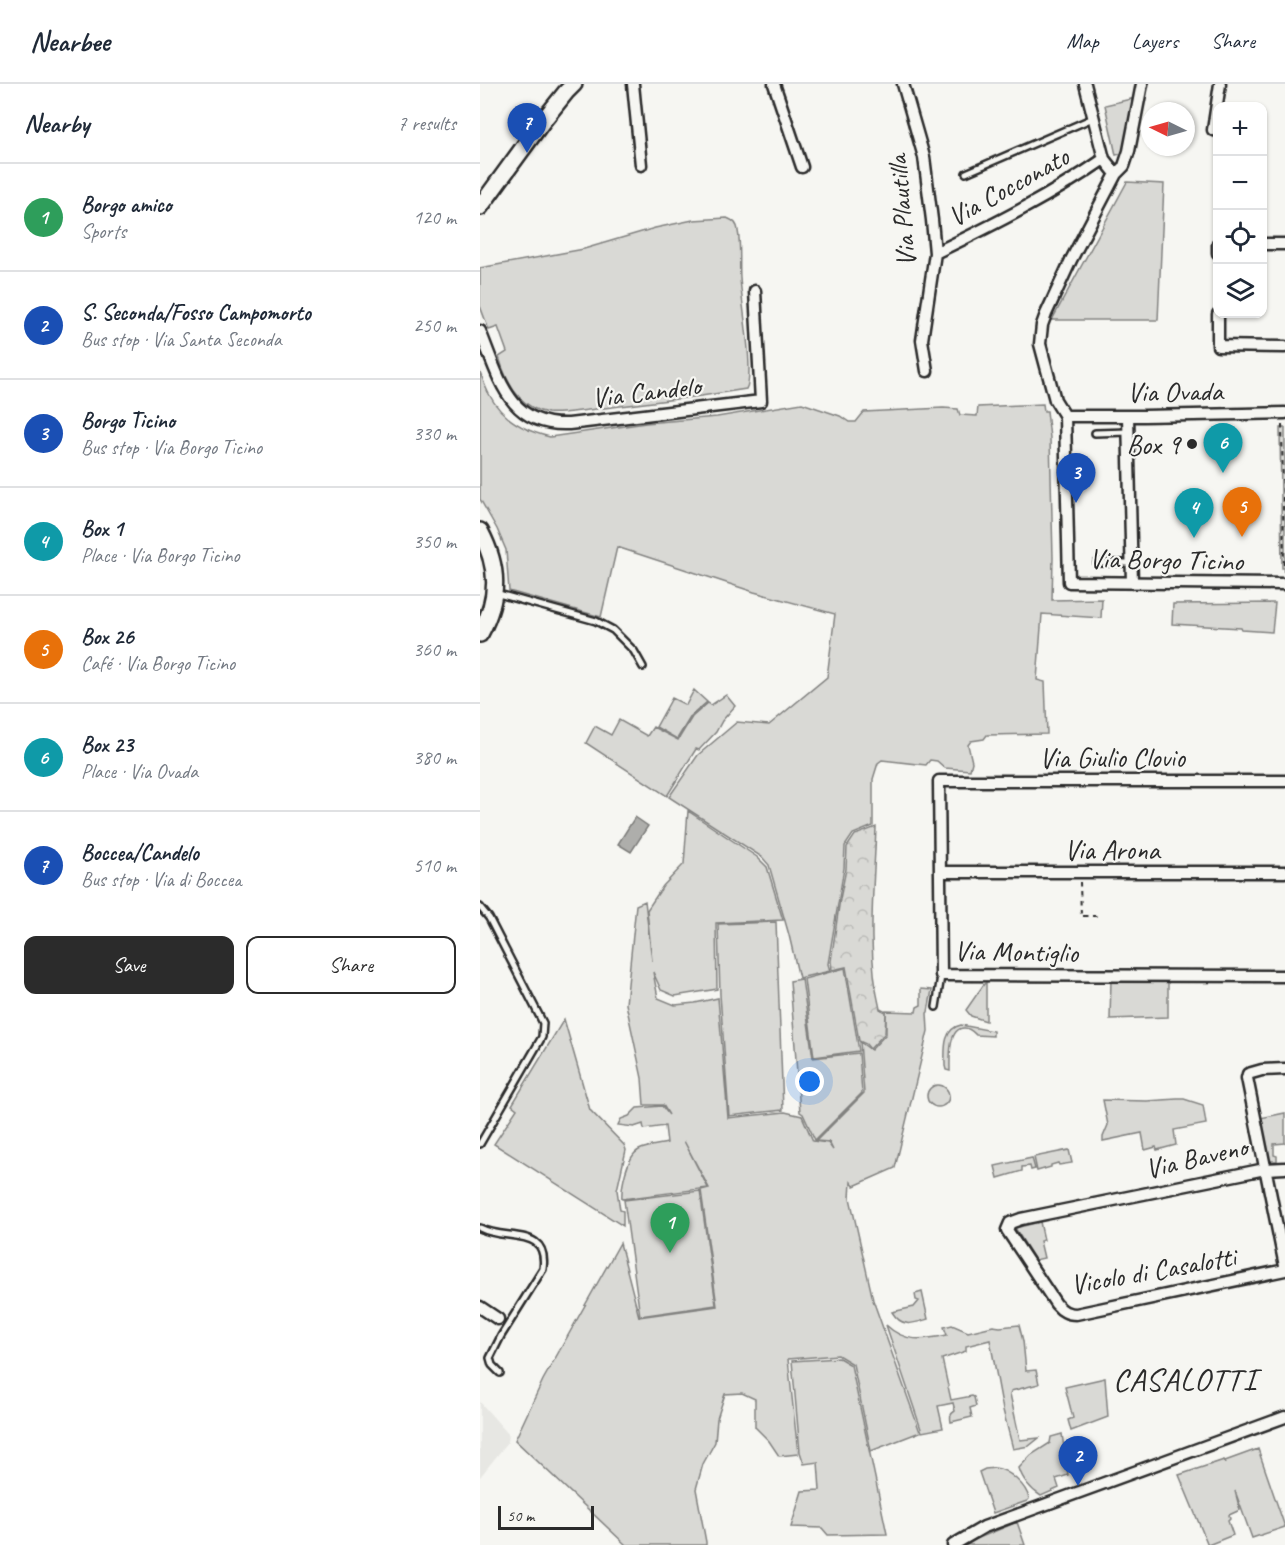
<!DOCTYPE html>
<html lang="en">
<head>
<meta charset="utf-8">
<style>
	:root { --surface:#fff; --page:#f2f2f3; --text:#1f2937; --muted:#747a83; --line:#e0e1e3; --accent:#2b2b2b }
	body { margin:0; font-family:Caveat,sans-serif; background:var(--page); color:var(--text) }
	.controls { position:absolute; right:18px; top:18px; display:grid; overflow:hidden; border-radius:12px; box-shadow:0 2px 4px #0004 }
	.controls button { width:54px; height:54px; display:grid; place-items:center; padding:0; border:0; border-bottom:2px solid var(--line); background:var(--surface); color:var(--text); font:30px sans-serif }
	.compass { position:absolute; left:661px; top:18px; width:54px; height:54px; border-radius:50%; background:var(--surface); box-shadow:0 2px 4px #0004; rotate:275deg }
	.scale { position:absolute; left:18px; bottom:15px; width:96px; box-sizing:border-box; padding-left:6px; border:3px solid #2b2b2b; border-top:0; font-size:16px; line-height:21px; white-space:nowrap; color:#2b2b2b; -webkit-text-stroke:4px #f6f6f2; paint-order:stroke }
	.you { position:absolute; left:330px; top:998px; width:21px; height:21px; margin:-15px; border:4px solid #fff; border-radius:50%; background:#1a73e8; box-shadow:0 0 0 9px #1a73e833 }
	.badge { display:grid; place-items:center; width:39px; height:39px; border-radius:50%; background:var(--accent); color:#fff; font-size:20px; font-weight:700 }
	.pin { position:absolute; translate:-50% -50px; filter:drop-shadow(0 2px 3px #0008) }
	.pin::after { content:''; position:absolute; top:32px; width:21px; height:18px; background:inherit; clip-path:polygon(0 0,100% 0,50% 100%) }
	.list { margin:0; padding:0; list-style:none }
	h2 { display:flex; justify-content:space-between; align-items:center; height:78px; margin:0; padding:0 24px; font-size:26px }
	h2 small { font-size:20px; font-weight:400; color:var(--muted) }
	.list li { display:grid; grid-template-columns:39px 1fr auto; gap:18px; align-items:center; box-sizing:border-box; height:108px; padding:0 24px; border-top:2px solid var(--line) }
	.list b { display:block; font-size:22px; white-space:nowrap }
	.list p { margin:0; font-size:20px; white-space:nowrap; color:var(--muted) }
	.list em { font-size:20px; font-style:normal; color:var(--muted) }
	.actions { display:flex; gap:12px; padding:18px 24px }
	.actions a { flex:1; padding:14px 0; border:2px solid var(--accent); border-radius:12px; text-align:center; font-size:21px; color:var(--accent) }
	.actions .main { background:var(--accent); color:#fff }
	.icon { flex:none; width:33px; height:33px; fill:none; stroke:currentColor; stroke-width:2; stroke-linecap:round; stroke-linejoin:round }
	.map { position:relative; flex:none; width:805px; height:1461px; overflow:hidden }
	header { display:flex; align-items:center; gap:36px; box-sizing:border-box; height:84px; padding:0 30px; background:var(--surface); border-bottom:2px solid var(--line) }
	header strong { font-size:28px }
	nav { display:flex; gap:33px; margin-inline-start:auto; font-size:21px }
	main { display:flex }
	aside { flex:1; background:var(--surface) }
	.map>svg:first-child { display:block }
	.built { fill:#e7e7e3 }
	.grass { fill:#d9d9d5; stroke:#828280; stroke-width:1.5 }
	.forest { fill:url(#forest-crowns); stroke:#828280; stroke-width:1.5 }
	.water { fill:#aeaeab; stroke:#7a7a78; stroke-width:1.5 }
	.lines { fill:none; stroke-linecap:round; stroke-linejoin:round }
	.lane-casing { stroke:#2b2b2b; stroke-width:10 }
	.street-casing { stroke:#2b2b2b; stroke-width:15 }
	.secondary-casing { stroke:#2b2b2b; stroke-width:20 }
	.path { stroke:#2b2b2b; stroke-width:2; stroke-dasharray:4.5 4.5; stroke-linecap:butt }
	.lane { stroke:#f6f6f2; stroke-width:5 }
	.street { stroke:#f6f6f2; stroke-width:10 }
	.secondary { stroke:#f6f6f2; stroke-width:15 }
	.poi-dot { fill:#2b2b2b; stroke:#f6f6f2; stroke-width:2 }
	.labels { text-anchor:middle; stroke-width:4.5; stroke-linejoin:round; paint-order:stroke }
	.street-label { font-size:28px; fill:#2b2b2b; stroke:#f6f6f2 }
	.poi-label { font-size:28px; fill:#2b2b2b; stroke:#f6f6f2; text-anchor:end }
	.quarter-label { font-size:32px; letter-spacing:1.5px; fill:#2b2b2b; stroke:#f6f6f2 }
</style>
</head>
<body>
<header>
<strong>Nearbee</strong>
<nav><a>Map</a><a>Layers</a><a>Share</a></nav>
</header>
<main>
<aside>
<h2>Nearby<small>7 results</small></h2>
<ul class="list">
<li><span class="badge" style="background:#2e9e5b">1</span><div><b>Borgo amico</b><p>Sports</p></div><em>120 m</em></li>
<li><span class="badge" style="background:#1a4fb4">2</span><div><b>S. Seconda/Fosso Campomorto</b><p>Bus stop · Via Santa Seconda</p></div><em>250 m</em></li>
<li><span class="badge" style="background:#1a4fb4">3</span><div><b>Borgo Ticino</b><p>Bus stop · Via Borgo Ticino</p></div><em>330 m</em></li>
<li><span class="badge" style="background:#0f9aa8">4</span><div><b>Box 1</b><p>Place · Via Borgo Ticino</p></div><em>350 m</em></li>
<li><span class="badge" style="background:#e8710a">5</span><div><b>Box 26</b><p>Café · Via Borgo Ticino</p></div><em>360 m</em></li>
<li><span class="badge" style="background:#0f9aa8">6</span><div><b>Box 23</b><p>Place · Via Ovada</p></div><em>380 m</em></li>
<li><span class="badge" style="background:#1a4fb4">7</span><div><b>Boccea/Candelo</b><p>Bus stop · Via di Boccea</p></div><em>510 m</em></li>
</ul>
<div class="actions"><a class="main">Save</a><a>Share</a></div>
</aside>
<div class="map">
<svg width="805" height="1461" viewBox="0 0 805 1461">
	<defs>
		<pattern id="forest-crowns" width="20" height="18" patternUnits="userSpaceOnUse" patternTransform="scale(1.5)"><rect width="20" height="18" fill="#d9d9d5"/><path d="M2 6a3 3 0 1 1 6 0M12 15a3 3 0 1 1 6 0" fill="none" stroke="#babab7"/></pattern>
	</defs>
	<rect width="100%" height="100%" fill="#f6f6f2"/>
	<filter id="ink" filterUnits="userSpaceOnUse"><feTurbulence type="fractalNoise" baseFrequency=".0167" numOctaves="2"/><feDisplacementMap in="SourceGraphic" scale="12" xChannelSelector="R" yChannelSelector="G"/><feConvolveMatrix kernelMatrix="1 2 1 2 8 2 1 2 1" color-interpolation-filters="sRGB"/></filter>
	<g filter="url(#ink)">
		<path class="built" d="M0,1318L29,1351L28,1358L0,1393Z"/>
		<path class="grass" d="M655,14L644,69L636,71L625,21Z
			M647,98L684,100L678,236H572Z
			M247,134C254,137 257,139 258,147C261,162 259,178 260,194C261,215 275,291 266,305L221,312L92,328C84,329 76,330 68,329C40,324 26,298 19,273L27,268L18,243L9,246L0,222V184L104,165L175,144L213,136Z
			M0,288C3,295 5,303 9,310C21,334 45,347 70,353L166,339L237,333L322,319L360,332L369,338H376L384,328L463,324L478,325L480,331L497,332L498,323L563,320L564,327H567L570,354L573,474L572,516L622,515L621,534L562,530L557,596L565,598L567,650L507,651L504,655L491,657L488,661L492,678L490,686L465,684L457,677L450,676L446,681L402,676L398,679L393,695V742L373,750L365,762L364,784L348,880L350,887L319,894L309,851L289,781L282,773L189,713L218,671L257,638L289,641L347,593L355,530L274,508L137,463L121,533L29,507L26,466L17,445L0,415Z
			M800,344H805V484H802Z
			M795,519L792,548L762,546L761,544L692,540L693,520Z
			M214,606L227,618L211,632L197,655L176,643L192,614L206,621Z
			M246,611L255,622L242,637L236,648L219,666L216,665L187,712L106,659L115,642L131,651L139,636L167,652L173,643L198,656L212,633L228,619L231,621Z
			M208,727L277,773L287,783L303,836L236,839L237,905L195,912L181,906L173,888L178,914L195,921L215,919L238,914L248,1034L305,1028L322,1032L333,1057L348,1059L353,1066L349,1058L336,1057L384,1009L380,958L391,966L406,950V927L436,928L437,923L441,921V905L452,906L448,928L447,929L448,947L415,1084L374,1102L371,1098L370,1114L393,1216L440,1348L391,1367L373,1280L358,1271L308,1275L318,1370L299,1372L289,1357L275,1343V1315L262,1309L245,1310L237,1335L235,1358L223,1380L216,1405L226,1458V1461H146L35,1356L63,1296L140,1159L159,1233L237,1222L221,1106L229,1104L204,1057L228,1104L142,1115C141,1103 147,1072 159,1066C167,1062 178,1061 187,1059L185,1042L164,1045L163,1040L154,1043L138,1041L141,1035L149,1032L157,1024L182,1022L189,1031L183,1021H164L162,994L146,920L156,821L165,817L172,877L167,826L183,802L204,780Z
			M296,838L303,1026L249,1032L240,911L238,840Z
			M365,884L379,967L334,973L324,895Z
			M322,895L333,974L379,969L382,1009L335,1056L323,1030L320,1028L310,897Z
			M631,896H688V933L630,935Z
			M506,899V937L491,932L486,926L504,900Z
			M84,935L110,1026L144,1061L146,1066L137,1106L140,1126L143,1127V1142L14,1060L37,1025L32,1021Z
			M481,941L513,947V952L496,951C493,948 490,944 484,944C468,944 470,975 470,987L466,986L465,982C465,967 462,945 481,941Z
			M447 1012a11 11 0 1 1 22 0a11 11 0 1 1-22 0Z
			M697,1015H704L723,1021L726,1040L694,1046L696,1061L677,1066L676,1063L665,1066L662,1049L623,1057V1053L628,1041L623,1016L667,1017Z
			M805,1029V1059L794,1060V1071L797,1072V1077H792L789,1075L780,1034Z
			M589,1066L592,1079L579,1081L578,1079L571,1081V1083L557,1087L554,1073Z
			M552,1074L555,1085L551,1086L550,1082L542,1083V1087L518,1094L515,1082Z
			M220,1107L236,1221L160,1232L144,1116Z
			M560,1138L564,1156L560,1157L564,1174L555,1176L535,1144Z
			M442,1208L448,1235C432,1240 422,1244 412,1228L434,1223L439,1217L436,1216L435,1210Z
			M406,1241C425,1259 443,1256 467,1251L464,1243L472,1241L488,1248L513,1242L520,1243L539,1241L543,1257L546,1287L556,1286L559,1300L531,1307L530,1310L540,1356L559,1354L549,1362L533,1365L523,1326L510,1256L486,1262V1267L462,1275L471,1316L492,1312L494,1313L496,1322L490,1324L492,1333L471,1338C470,1333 470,1330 475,1327L473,1319L458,1322L463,1344L442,1348Z
			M359,1274L371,1281L407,1450L348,1451L342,1444L311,1443L322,1407L340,1406L338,1378L324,1380L320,1368L312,1277Z
			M625,1294L628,1333L591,1347L588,1336L593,1334L585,1303Z
			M582,1350L588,1391L576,1395L579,1404L561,1412C551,1406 542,1395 539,1384L551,1371L570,1359L571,1353Z
			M778,1365L805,1443L772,1454L755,1407L760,1426L749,1431L750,1435L748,1437L753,1451L728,1461L699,1391L744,1376L746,1380L745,1377Z
			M515,1384C528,1385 547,1402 549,1415L547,1417L513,1429L499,1388L505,1385Z
			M537,1438L545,1461H486L494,1456Z"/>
		<path class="forest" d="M396,743C394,802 386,868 400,925L406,928L405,949L390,965L386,960L379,957L366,883L352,886L351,877L360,815L366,785L367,763L375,751Z"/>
		<path class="water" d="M155,733L168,742L151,768L138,760Z"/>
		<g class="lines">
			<g class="lane-casing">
				<path id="lane" d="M486,89L613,34
					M615,349L649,348
					M617,479H652
					M15,509L116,537L133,546L154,567L163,583
					M0,823L9,834L63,939L62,953L0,1060
					M456,923L461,892
					M0,1144C26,1158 69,1141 63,1185L21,1252L10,1274L12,1281L20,1289"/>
			</g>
			<g class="street-casing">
				<path id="street" d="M153,0L161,81
					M294,0L322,83
					M423,0L444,73L452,136L455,169L442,256L447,287
					M605,0L624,75L636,90
					M738,47L733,46L740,0
					M738,160V169
					M782,160H805
					M455,169C513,141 571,112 624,75
					M738,230V262L805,263
					M0,247C19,293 28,343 89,340L281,317L275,207
					M585,332L589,498L805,500
					M585,332L575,316L560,260L562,241L566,230L591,176L636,90L644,82L649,67L662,0
					M585,332H664L805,329
					M648,332L652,499
					M805,697H459L461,891L805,892
					M460,788H805
					M805,985L782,986L768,990L767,994L805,1182
					M805,1084L785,1085L541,1135L530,1139L527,1146L576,1220C582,1227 587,1230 596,1230L805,1186
					M0,1223L18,1235
					M473,1461L504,1443L805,1333"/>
			</g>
			<g class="secondary-casing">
				<path id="secondary" d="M0,123L62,38L86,8L94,0
					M0,447C19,483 20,513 0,550"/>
			</g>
			<path class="path" d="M802,341L804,488
				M600,798L601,832H617"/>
			<use href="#lane" class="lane"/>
			<use href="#street" class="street"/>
			<use href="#secondary" class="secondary"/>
		</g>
	</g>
	<circle class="poi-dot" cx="712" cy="360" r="6"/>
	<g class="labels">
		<g class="street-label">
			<text transform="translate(528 102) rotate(-29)" y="10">Via Cocconato</text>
			<text transform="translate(421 127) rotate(-95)" y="10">Via Plautilla</text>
			<text transform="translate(166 307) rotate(-7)" y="10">Via Candelo</text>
			<text transform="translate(695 307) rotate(-1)" y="10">Via Ovada</text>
			<text transform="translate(686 475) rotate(1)" y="10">Via Borgo Ticino</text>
			<text x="632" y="683">Via Giulio Clovio</text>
			<text x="632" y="775">Via Arona</text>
			<text transform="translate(536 867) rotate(1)" y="10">Via Montiglio</text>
			<text transform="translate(716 1073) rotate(-13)" y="10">Via Baveno</text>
			<text transform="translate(673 1186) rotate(-10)" y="10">Vicolo di Casalotti</text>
		</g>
		<g class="poi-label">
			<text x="700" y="370">Box 9</text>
		</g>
		<g class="quarter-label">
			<text x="705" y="1306">CASALOTTI</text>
		</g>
	</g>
</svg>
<div class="controls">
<button>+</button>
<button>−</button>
<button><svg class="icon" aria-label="locate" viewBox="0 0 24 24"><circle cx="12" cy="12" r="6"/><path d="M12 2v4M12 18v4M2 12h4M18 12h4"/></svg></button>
<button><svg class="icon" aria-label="layers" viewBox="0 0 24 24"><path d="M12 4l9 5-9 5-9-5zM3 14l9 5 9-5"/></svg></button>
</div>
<svg class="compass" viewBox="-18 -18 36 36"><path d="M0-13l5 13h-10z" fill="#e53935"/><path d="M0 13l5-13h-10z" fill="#747a83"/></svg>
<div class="scale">50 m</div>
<div class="you"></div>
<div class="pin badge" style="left:190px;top:1169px;background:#2e9e5b">1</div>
<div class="pin badge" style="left:598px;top:1402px;background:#1a4fb4">2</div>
<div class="pin badge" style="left:596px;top:419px;background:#1a4fb4">3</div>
<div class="pin badge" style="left:714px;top:454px;background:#0f9aa8">4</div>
<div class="pin badge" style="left:762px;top:453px;background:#e8710a">5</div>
<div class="pin badge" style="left:743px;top:389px;background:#0f9aa8">6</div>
<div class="pin badge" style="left:47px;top:69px;background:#1a4fb4">7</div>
</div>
</main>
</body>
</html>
